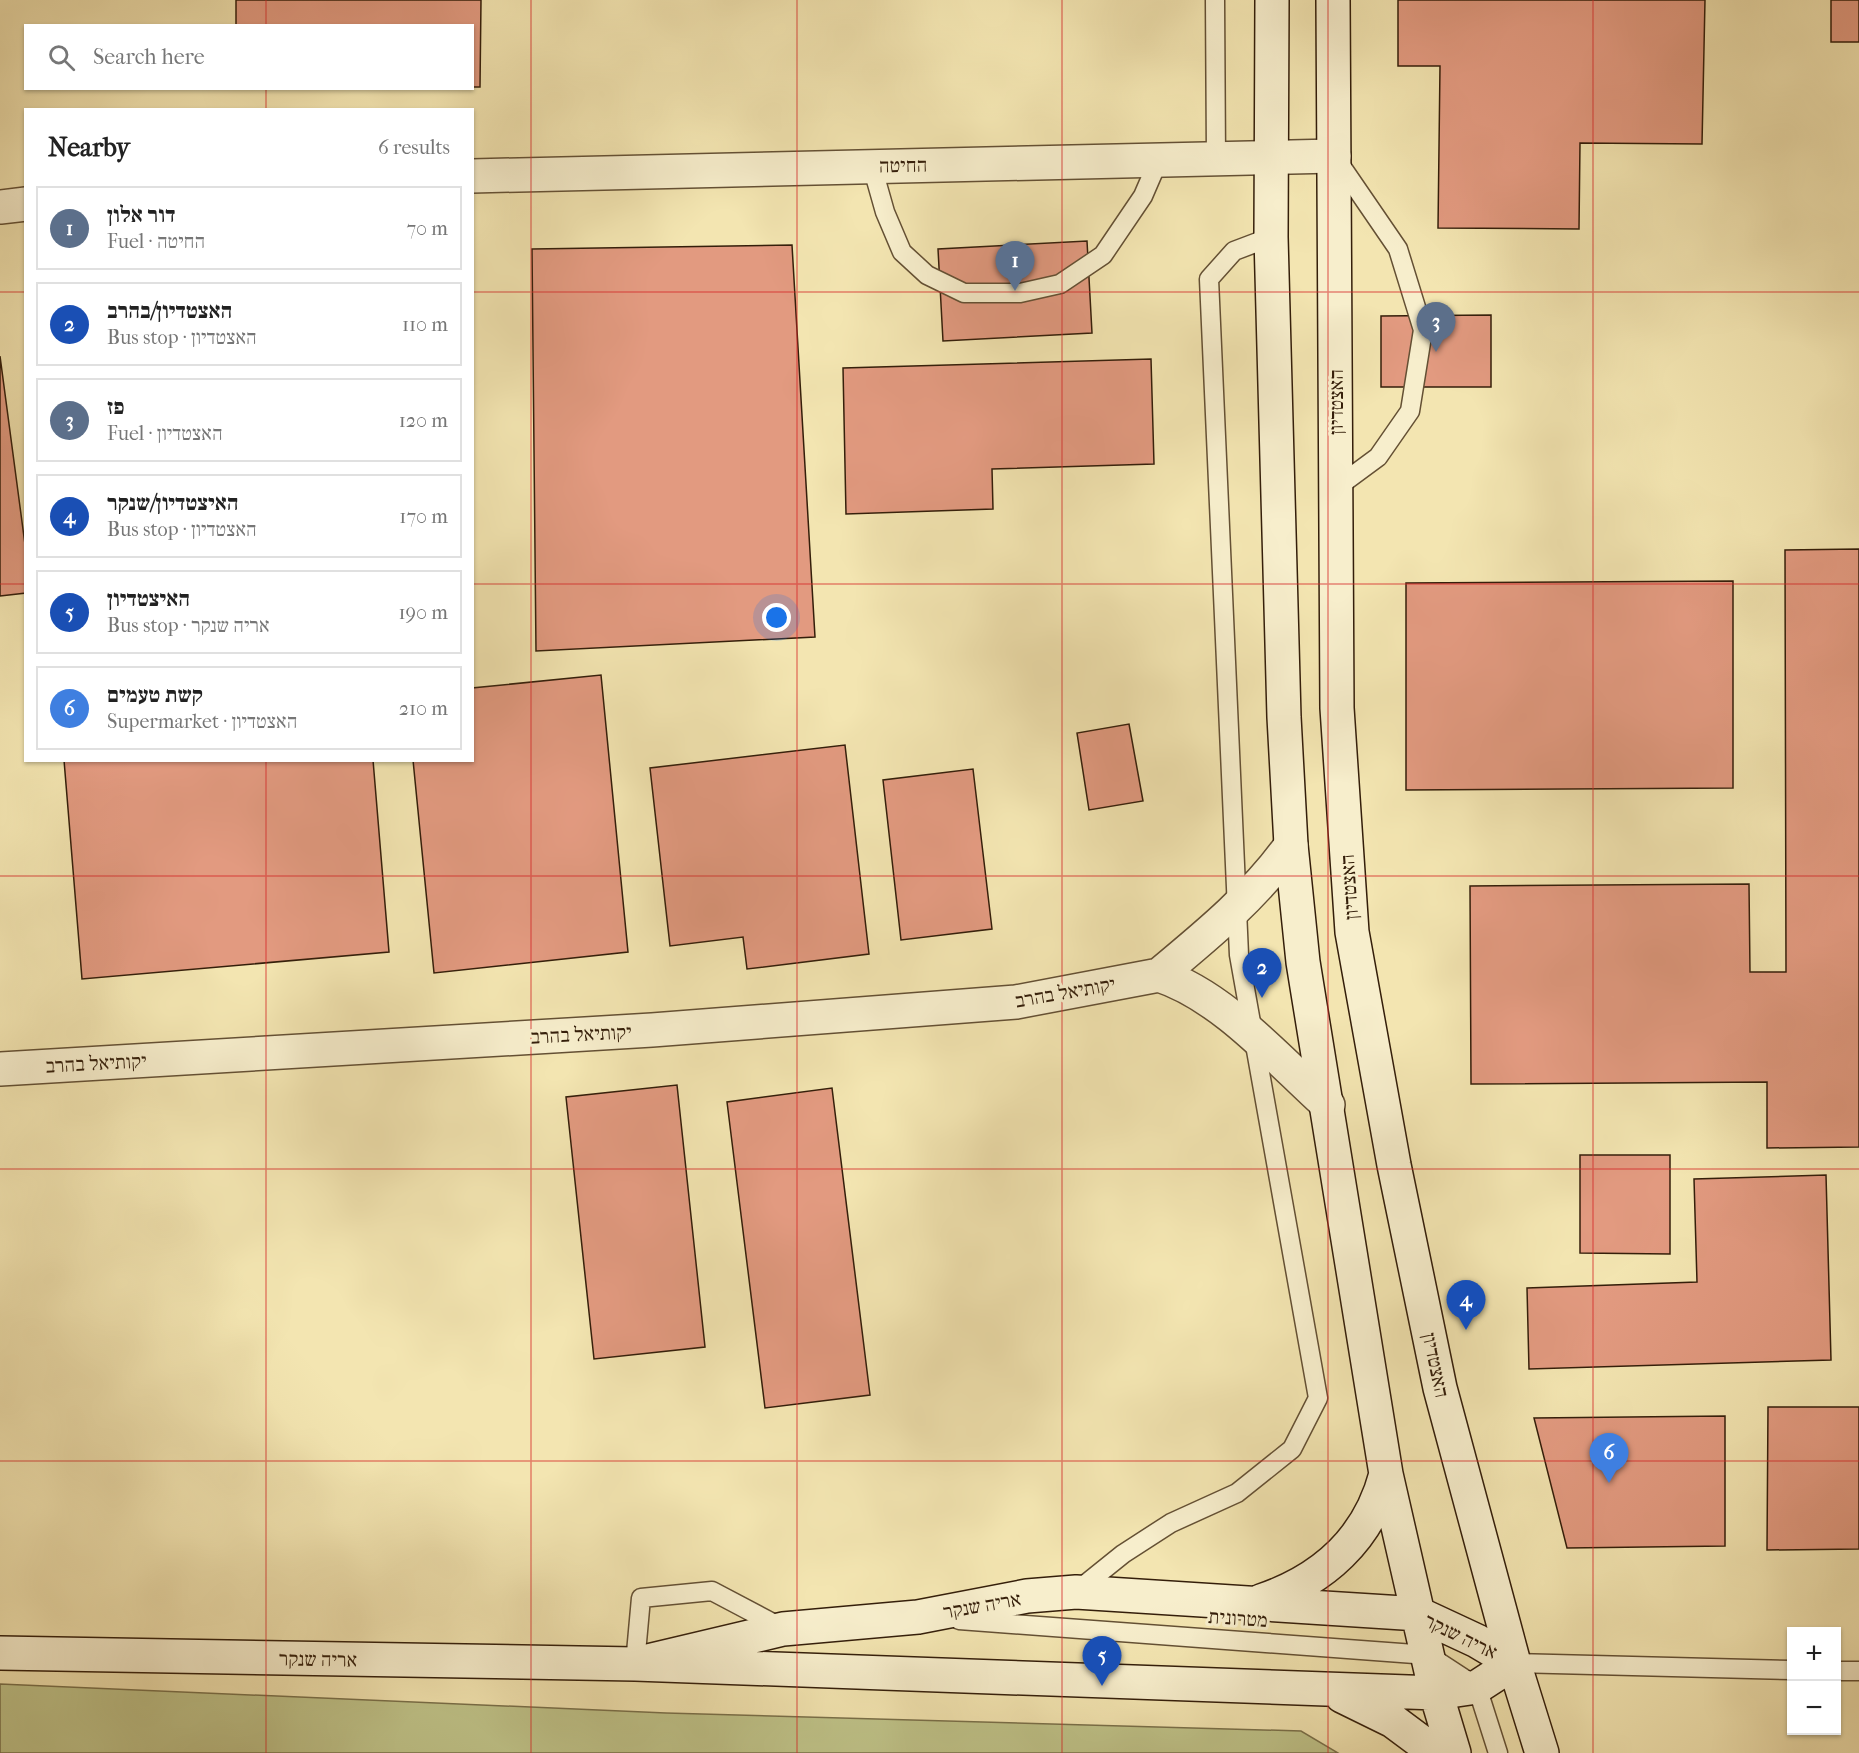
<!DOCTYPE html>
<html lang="en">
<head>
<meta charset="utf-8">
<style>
	:root { --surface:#fff; --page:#f2f2f2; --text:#222; --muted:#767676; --line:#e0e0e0; --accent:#b45309 }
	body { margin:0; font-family:"IM FELL French Canon","Frank Ruhl Libre",serif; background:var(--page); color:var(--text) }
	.controls { position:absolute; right:18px; bottom:18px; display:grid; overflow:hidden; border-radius:0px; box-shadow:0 2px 4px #0004 }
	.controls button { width:54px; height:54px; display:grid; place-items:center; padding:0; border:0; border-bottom:2px solid var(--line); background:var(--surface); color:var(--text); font:30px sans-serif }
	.you { position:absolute; left:777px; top:618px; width:21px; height:21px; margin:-15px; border:4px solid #fff; border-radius:50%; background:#1a73e8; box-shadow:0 0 0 9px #1a73e833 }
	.badge { display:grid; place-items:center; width:39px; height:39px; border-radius:50%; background:var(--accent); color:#fff; font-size:20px; font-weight:700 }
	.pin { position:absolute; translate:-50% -50px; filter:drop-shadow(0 2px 3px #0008) }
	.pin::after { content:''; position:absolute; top:32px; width:21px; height:18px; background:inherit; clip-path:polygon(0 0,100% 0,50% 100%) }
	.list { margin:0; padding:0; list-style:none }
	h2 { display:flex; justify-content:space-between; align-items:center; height:78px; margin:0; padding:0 24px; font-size:26px }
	h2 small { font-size:20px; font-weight:400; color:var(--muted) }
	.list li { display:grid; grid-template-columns:39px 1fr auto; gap:18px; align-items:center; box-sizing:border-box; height:84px; margin:0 12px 12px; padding:0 12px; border:2px solid var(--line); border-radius:0px }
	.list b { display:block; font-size:22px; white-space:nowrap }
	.list p { margin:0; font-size:20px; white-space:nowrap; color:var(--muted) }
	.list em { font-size:20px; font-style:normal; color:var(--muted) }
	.icon { flex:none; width:33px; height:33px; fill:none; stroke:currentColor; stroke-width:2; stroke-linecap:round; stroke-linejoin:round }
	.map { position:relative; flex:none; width:1859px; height:1753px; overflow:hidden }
	.search { position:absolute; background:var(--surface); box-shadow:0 2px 4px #0004; left:24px; top:24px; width:450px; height:66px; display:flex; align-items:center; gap:15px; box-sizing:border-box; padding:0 21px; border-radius:0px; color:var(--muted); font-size:22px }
	.panel { position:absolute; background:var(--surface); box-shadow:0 2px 4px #0004; left:24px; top:108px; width:450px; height:654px; border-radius:0px }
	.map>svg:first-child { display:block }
	.green { fill:#bfc389; stroke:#7a704a; stroke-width:1.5 }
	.building { fill:#e29a80; stroke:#341e0a; stroke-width:1.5 }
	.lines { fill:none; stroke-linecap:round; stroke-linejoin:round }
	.lane-casing { stroke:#645034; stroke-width:21 }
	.street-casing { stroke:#645034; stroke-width:36 }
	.secondary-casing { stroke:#341e0a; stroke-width:36 }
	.lane { stroke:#f7eecc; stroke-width:18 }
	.street { stroke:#f7eecc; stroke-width:33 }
	.secondary { stroke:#f7eecc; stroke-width:33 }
	.grid { fill:none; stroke:#d62828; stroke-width:1.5; stroke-opacity:0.55 }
	.labels { text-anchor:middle; stroke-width:6; stroke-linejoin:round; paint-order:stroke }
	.street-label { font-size:20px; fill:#341e0a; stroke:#f7eecc }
</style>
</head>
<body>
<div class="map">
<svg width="1859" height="1753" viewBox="0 0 1859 1753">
	<rect width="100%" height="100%" fill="#f3e5b1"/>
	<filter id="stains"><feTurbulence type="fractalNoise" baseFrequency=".00333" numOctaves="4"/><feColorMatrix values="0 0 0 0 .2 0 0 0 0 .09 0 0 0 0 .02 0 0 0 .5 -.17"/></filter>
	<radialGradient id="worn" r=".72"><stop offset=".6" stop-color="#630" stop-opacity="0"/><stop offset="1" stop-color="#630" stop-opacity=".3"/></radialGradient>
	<path class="green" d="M0,1684L666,1713L1301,1731L1338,1753H0Z"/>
	<path class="building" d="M236,0H481L480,87H472V26H236Z
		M1398,0H1705L1702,144L1580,143L1579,229L1438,228L1440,66H1398Z
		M1831,0H1859V42H1831Z
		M1087,241L1092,333L943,341L938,249Z
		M792,245L815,637L536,651L532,249Z
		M1491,315V387H1381V316Z
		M0,356L26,552V593L0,596Z
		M1151,359L1154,464L992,469L993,509L846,514L843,368Z
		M1859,549V1147L1767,1148V1082L1471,1084L1470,886L1749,884L1750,972H1786L1785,550Z
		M1733,581V788L1406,790V583Z
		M601,675L628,952L434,973L413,760H472V688Z
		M1129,724L1143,801L1089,810L1077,733Z
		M845,745L869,954L747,969L743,937L670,946L650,768Z
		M64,760H373L389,952L82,979Z
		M973,769L992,929L901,940L883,780Z
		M677,1085L705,1347L594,1359L566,1097Z
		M832,1088L870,1395L765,1408L727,1102Z
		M1580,1155H1670V1254L1580,1253Z
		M1826,1175L1831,1360L1529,1369L1527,1288L1697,1282L1694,1179Z
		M1768,1407H1859V1549L1767,1550Z
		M1725,1416V1546L1567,1548L1534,1418Z"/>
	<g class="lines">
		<g class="lane-casing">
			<path id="lane" d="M1215,0L1216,158
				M872,166L885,212L902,252L927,275L964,293H1020L1060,284L1103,255L1143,196L1159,159
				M1336,488L1378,457L1410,411L1423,330L1398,249L1337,160
				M1077,1591L1123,1554L1171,1523L1237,1493L1292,1449L1318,1398L1239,955L1209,279L1234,251L1271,237
				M959,1620L1428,1655L1477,1687L1498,1753
				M1514,1663L1792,1670
				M635,1664L641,1598L712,1591L782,1628
				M1836,1671H1859"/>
		</g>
		<g class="street-casing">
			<path id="street" d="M472,176L1334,156
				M0,207L26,204
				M1159,975C1206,936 1256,895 1291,845
				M0,1069L652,1030L1016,1002L1159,975C1223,996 1278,1060 1328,1105"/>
		</g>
		<g class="secondary-casing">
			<path id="secondary" d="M1272,0L1271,237L1284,717L1291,845L1303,962L1386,1474L1436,1693L1454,1753
				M1333,0L1337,708L1352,932L1394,1165L1440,1388L1514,1663L1542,1753
				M1261,1601C1323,1580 1369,1539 1386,1474
				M0,1653L635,1664L1436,1693L1477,1687L1514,1663L1477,1641L1419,1614L1076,1592L1027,1596L918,1617L783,1629L635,1664
				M1342,1696L1393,1721L1436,1753"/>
		</g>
		<use href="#lane" class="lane"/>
		<use href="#street" class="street"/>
		<use href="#secondary" class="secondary"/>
	</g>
	<path class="grid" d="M266,0V26M531,0V1753M797,0V1753M1062,0V1753M1328,0V1753M1593,0V1753M266,88V110M0,292H26M472,292H1859M0,584H26M472,584H1859M266,760V1753M0,876H1859M0,1169H1859M0,1461H1859"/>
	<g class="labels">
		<g class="street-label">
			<text transform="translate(903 165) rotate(-1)" y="7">החיטה</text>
			<text transform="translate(1336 402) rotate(-90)" y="7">האצטדיון</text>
			<text transform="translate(1349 887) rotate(-94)" y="7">האצטדיון</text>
			<text transform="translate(1065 992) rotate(-10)" y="7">יקותיאל בהרב</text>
			<text transform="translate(581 1034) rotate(-3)" y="7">יקותיאל בהרב</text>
			<text transform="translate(96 1063) rotate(-3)" y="7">יקותיאל בהרב</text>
			<text transform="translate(1436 1365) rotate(78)" y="7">האצטדיון</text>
			<text transform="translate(982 1605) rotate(-10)" y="7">אריה שנקר</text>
			<text transform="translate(1238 1618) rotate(4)" y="7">מטרונית</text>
			<text transform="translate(1461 1636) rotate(26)" y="7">אריה שנקר</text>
			<text transform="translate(318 1659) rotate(1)" y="7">אריה שנקר</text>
		</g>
	</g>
	<rect width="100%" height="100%" filter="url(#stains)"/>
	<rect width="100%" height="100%" fill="url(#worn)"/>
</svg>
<div class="controls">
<button>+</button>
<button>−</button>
</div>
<div class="you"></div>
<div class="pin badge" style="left:1015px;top:291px;background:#5c6f8a">1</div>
<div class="pin badge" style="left:1262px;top:998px;background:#1a4fb4">2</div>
<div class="pin badge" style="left:1436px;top:352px;background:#5c6f8a">3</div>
<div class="pin badge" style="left:1466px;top:1330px;background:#1a4fb4">4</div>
<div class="pin badge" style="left:1102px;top:1686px;background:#1a4fb4">5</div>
<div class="pin badge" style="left:1609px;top:1483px;background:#3f7fe0">6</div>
<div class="search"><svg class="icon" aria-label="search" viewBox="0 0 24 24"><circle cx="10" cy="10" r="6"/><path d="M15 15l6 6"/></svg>Search here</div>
<section class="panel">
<h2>Nearby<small>6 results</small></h2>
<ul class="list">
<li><span class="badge" style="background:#5c6f8a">1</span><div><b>דור אלון</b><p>Fuel · החיטה</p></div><em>70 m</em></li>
<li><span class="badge" style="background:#1a4fb4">2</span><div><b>האצטדיון/בהרב</b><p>Bus stop · האצטדיון</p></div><em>110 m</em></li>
<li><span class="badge" style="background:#5c6f8a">3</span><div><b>פז</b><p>Fuel · האצטדיון</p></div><em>120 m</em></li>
<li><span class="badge" style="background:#1a4fb4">4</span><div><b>האיצטדיון/שנקר</b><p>Bus stop · האצטדיון</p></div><em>170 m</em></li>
<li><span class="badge" style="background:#1a4fb4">5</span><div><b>האיצטדיון</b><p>Bus stop · אריה שנקר</p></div><em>190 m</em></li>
<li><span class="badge" style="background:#3f7fe0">6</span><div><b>קשת טעמים</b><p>Supermarket · האצטדיון</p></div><em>210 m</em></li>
</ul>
</section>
</div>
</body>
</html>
